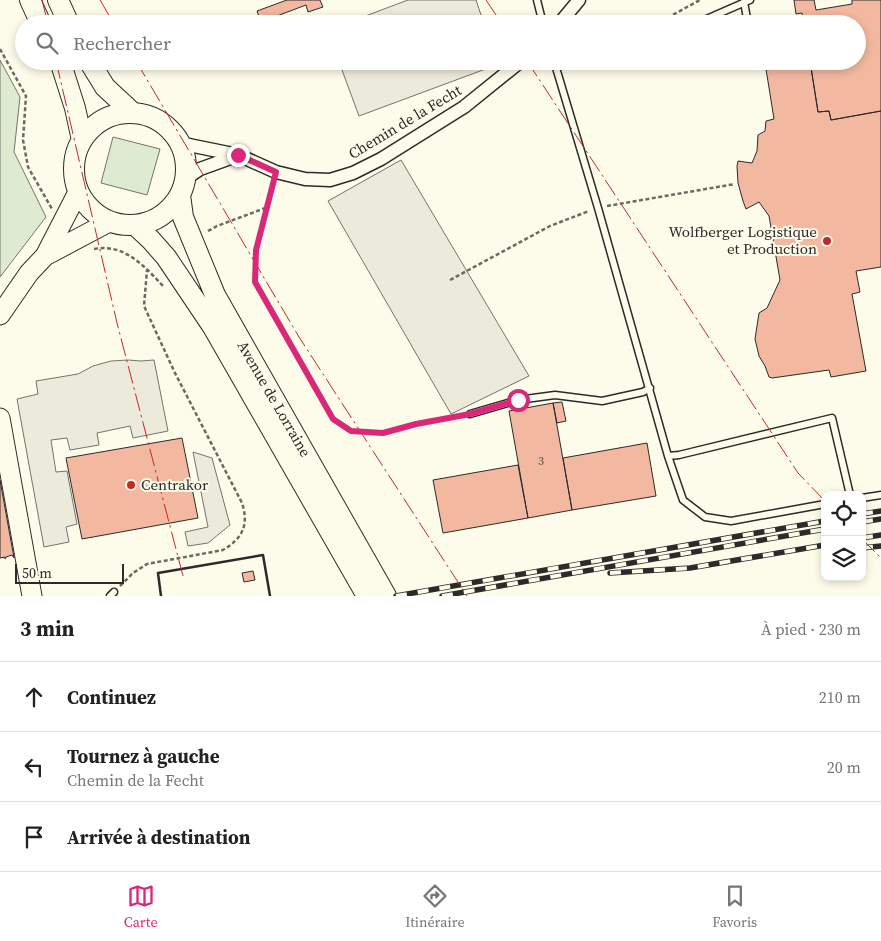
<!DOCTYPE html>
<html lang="fr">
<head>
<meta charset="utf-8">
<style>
	:root { --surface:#fff; --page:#f6f6f6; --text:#222; --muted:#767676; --line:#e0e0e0; --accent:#db2777 }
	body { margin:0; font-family:"Source Serif 4",serif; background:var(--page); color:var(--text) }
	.controls { position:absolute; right:15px; bottom:15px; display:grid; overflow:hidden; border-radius:10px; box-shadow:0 2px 8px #0003 }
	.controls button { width:45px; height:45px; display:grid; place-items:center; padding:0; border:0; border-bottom:1px solid var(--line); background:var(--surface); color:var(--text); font:25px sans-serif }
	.scale { position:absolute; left:15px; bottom:12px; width:109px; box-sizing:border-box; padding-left:5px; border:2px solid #2b2b2b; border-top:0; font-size:14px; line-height:18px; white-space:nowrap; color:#2b2b2b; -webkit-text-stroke:4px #fdfbea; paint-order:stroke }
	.stop { position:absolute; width:15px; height:15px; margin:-11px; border:4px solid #db2777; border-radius:50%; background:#fff }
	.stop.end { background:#db2777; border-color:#fff; box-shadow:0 1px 5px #0008 }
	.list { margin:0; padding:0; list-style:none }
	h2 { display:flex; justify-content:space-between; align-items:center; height:65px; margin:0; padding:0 20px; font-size:21px }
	h2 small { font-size:16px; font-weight:400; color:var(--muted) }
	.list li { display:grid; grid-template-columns:32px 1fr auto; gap:15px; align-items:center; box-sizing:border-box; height:70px; padding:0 20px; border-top:1px solid var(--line) }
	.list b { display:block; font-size:19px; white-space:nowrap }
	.list p { margin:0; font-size:16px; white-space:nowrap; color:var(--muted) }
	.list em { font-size:16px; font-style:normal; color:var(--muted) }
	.icon { flex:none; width:28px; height:28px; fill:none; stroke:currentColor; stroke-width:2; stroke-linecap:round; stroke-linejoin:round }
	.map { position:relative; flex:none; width:881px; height:596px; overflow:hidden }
	.search { position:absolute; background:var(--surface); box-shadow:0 2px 8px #0003; left:15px; right:15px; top:15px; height:55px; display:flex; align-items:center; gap:12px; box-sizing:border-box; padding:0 18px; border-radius:28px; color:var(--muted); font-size:19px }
	.sheet { height:275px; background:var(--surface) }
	nav { display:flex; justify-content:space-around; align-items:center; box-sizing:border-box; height:70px; border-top:1px solid var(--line); background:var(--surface); font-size:14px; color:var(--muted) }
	nav a { display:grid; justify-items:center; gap:2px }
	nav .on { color:var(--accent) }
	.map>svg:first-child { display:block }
	.green { fill:#deebd1; stroke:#74746e }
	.parking { fill:#eceadb; stroke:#74746e }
	.building { fill:#f2b8a0; stroke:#2b2b2b }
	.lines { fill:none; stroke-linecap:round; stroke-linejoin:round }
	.lane-casing { stroke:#2b2b2b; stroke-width:9 }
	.street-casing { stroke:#2b2b2b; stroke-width:15 }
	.secondary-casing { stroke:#2b2b2b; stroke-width:21 }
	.primary-casing { stroke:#2b2b2b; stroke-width:22 }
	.path { stroke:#6a6964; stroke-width:2.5; stroke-dasharray:4 2.5; stroke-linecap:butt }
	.lane { stroke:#fdfbea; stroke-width:6 }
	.street { stroke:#fdfbea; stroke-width:12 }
	.secondary { stroke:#fdfbea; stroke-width:19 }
	.primary { stroke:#fdfbea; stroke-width:20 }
	.rail-casing { stroke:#2b2b2b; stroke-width:5.5 }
	.rail { stroke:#fdfbea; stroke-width:4; stroke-dasharray:11; stroke-linecap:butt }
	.wall { stroke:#2b2b2b; stroke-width:2.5 }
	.power { stroke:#c62828; stroke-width:1; stroke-dasharray:18 4 2.5 4; stroke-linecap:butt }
	.route { stroke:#db2777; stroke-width:6 }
	.poi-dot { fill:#c62828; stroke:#fdfbea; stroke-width:2 }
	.labels { text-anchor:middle; stroke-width:4; stroke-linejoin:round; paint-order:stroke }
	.number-label { font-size:12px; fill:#5d4e48 }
	.street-label { font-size:15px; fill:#2b2b2b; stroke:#fdfbea }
	.poi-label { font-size:15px; fill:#2b2b2b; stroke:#fdfbea; text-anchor:end }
</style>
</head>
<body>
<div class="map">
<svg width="881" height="596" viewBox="0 0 881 596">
	<rect width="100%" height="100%" fill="#fdfbea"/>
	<path class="green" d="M0,60L20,97L14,152L46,217L0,277Z
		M113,137L160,149L147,195L101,183Z"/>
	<path class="parking" d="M408,0H476L484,24H344Z
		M346,61H498L499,64L359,116L342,70L348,68Z
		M401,160L529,376L451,414L328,201Z
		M128,360L141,361L154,360L168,431L133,438L130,426L97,433L99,445L70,450L67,438L51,440L56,472L67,471L77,524L66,527L69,542L44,547L17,399L38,394L36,381L78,374L93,366L111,361Z
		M193,452L212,458L230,525L208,543L188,546L185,532L208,527Z"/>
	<path class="building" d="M287,0H320L323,7L308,12L306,5L261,22L257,11Z
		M794,0H814L816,10L852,4V0H881V111L831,120L829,111L818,112L810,61H857V24H804L802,13L796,14Z
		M810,61L818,112L829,111L831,120L881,111V267L856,271L860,292L852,294L866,371L831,377L829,370L772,378L769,377L765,366L759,356L755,339L759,313L767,308L780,280L769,216L759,202L746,209L743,201L738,183L737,166L738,161L752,163L757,151L758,135L765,131L766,121L774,119L766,69Z
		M562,402L566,421L557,423L553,403Z
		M553,403L572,510L528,518L509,411Z
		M182,438L198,518L82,539L66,458Z
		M647,443L656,496L572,510L563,458Z
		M518,465L528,518L443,533L433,480Z
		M0,480L14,558L12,555L6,557L5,559V557L0,558Z
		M253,571L255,580L244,582L242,573Z"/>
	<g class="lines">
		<g class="lane-casing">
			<path id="lane" d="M537,0L543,24
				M744,2L748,24
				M695,24L750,0
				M554,61L598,208L668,456L683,500L705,517L731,521L825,504
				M470,414L518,400L555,395L602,401L643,392L650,388
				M668,456L679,455L832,418L850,495
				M862,498L881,495
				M110,596L114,592"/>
		</g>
		<g class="street-casing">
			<path id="street" d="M559,24L579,0
				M179,143L238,155L276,172L305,179L330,180L353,173L381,159L464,107L521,61
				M185,179L200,169L236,156"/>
		</g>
		<g class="secondary-casing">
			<path id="secondary" d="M45,256L109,222
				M0,315L29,273L45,256L78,192
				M0,418L32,596"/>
		</g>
		<g class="primary-casing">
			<path id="primary" d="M30,0L41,24
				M58,0L69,24
				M60,61L75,108L82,140
				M89,61L105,87L133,113
				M74 169a56 56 0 1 1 112 0a56 56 0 1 1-112 0Z
				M180,195L183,217L215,295L386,596
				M135,225L151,240L166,257L213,327L367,596"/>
		</g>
		<path class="path" d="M656,24L700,0
			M0,49L26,96L23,140L28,167L52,209
			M607,206L735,184
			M268,207L256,250L255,282L333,419L351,431L383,433L416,424L461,416
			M208,231L217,226L268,207L273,183
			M94,249C125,243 145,267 164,287
			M450,280L550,226L589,211
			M120,586L133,573L147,564L223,550C243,538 249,525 242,503L175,373L144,306L147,270"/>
		<use href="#lane" class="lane"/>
		<use href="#street" class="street"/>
		<use href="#secondary" class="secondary"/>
		<use href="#primary" class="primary"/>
		<g class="rail-casing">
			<path id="rail" d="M862,514L881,511
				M862,522L881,519
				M862,538L881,535
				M862,548L881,546
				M610,573L690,568L825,545
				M396,596L825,521
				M442,596L825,529"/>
		</g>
		<use href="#rail" class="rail"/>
		<path class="wall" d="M161,596L158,573L263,555L270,596"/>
		<path class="power" d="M42,0L48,24
			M100,0L114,24
			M486,0L502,24
			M56,61L117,323L183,576
			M136,61L299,337L467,596
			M527,61L798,473L825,501
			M862,539L881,558"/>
	</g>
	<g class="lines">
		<path class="route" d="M238,155L276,172L256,250L255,282L333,419L351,431L383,433L416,424L470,414L518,400"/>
	</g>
	<g class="poi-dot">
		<circle cx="827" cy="241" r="5"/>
		<circle cx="131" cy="485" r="5"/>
	</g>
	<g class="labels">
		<g class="number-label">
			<text x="541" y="465">3</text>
		</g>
		<g class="street-label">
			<text transform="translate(405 122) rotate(-31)" y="5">Chemin de la Fecht</text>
			<text transform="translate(274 399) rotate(60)" y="5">Avenue de Lorraine</text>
		</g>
		<g class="poi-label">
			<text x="817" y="237">Wolfberger Logistique<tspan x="817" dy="17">et Production</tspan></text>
			<text x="141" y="490" text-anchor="start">Centrakor</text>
		</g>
	</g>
</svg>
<div class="controls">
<button><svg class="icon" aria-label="locate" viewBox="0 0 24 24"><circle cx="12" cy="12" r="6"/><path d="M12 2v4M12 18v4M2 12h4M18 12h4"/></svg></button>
<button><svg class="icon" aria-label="layers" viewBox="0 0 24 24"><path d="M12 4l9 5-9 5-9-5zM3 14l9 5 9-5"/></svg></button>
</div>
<div class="scale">50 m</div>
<div class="stop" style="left:518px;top:400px"></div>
<div class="stop end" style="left:238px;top:155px"></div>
<div class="search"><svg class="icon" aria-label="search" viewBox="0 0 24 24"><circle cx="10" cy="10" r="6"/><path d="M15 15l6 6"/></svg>Rechercher</div>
</div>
<section class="sheet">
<h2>3 min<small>À pied · 230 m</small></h2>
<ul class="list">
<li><svg class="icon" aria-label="ahead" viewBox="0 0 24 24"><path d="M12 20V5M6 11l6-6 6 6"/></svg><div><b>Continuez</b></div><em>210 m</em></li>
<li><svg class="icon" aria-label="left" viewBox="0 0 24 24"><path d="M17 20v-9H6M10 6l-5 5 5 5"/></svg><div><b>Tournez à gauche</b><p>Chemin de la Fecht</p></div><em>20 m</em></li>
<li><svg class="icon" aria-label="arrive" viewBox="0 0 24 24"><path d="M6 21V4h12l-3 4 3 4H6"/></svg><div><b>Arrivée à destination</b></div></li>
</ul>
</section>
<nav>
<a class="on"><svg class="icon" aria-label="map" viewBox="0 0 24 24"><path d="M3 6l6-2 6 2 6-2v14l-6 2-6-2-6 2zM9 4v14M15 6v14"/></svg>Carte</a>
<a><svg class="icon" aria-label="directions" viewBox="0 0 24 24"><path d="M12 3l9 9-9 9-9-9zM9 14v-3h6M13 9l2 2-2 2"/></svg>Itinéraire</a>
<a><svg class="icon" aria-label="saved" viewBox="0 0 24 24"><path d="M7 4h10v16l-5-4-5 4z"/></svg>Favoris</a>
</nav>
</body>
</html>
